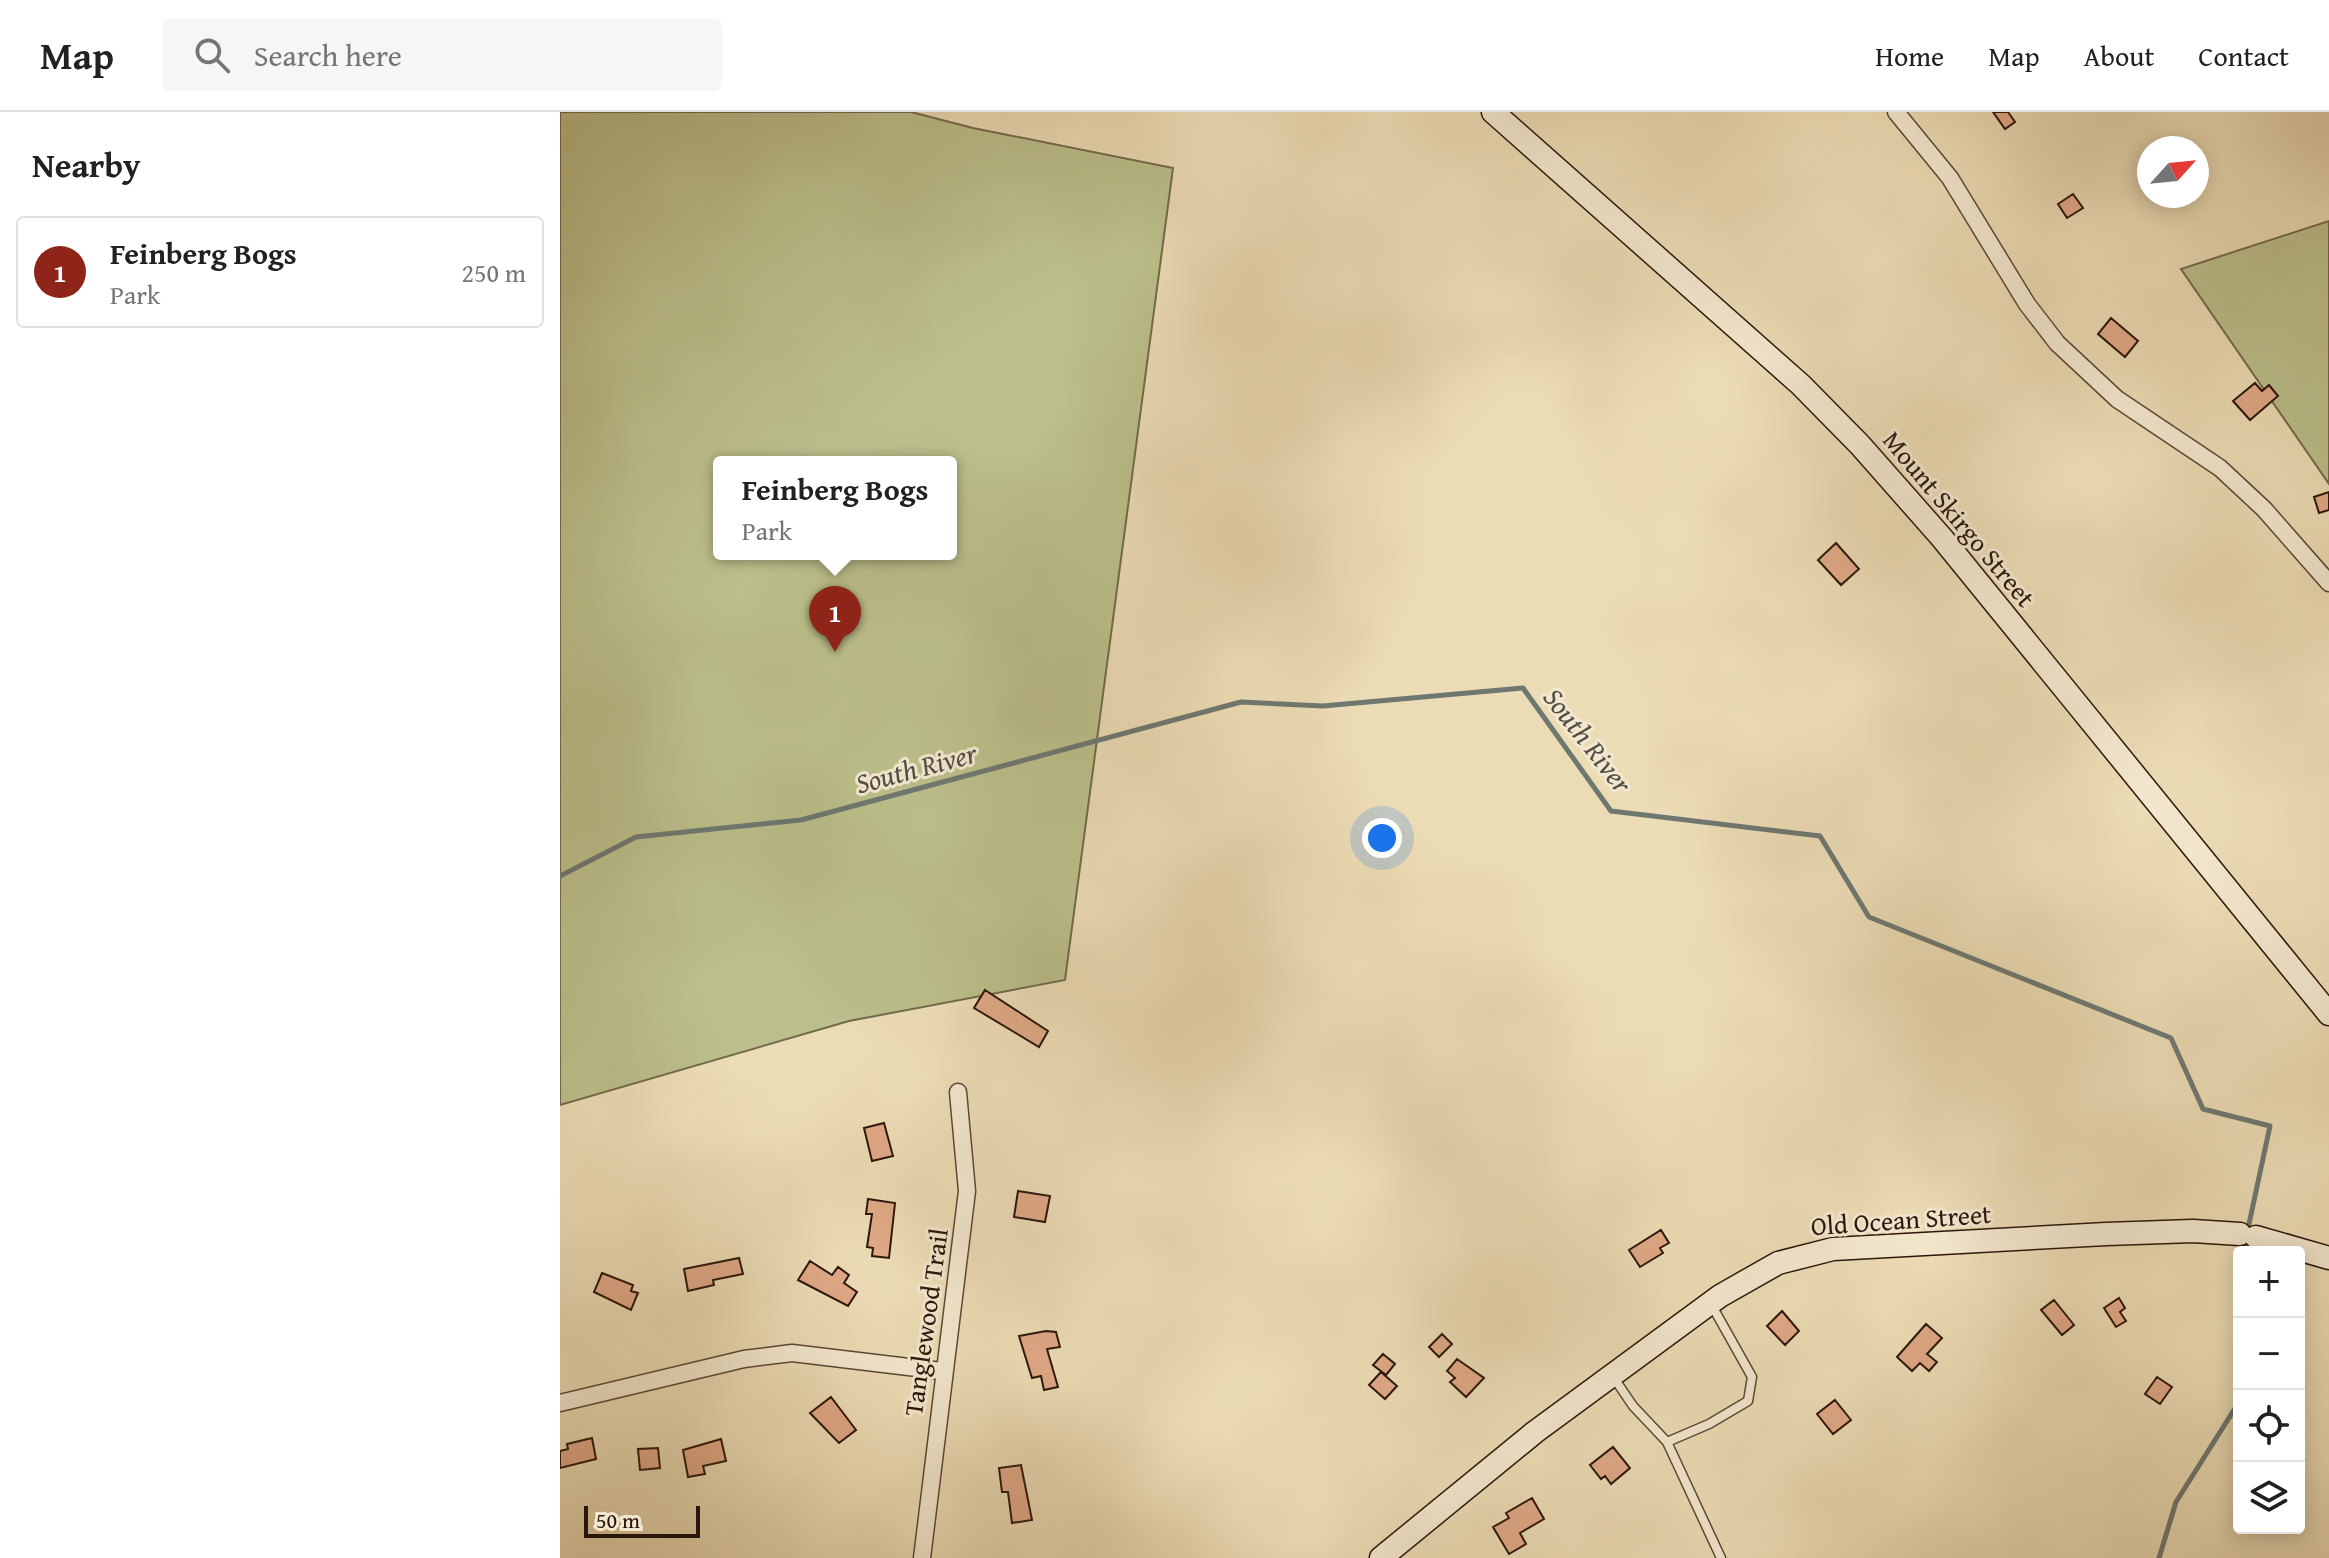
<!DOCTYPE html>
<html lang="en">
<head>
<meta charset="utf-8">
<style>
	:root { --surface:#fff; --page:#f6f6f6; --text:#202124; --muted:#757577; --line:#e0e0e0; --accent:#8f2418 }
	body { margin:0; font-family:"Gentium Book Plus",serif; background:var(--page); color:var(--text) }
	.controls { position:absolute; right:24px; bottom:24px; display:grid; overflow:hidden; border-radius:8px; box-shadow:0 4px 20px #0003 }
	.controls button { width:72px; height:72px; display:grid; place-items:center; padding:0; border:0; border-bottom:2px solid var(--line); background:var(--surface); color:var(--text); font:40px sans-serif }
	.compass { position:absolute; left:1577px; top:24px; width:72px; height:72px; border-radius:50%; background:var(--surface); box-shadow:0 4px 20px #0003; rotate:63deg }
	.scale { position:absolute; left:24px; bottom:20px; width:116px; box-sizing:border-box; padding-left:8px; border:4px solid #2b160c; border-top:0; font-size:22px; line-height:28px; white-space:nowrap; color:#2b160c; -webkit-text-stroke:6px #f3e8cf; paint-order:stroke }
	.you { position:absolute; left:822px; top:726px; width:28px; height:28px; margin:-20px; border:6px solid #fff; border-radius:50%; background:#1a73e8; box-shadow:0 0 0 12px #1a73e833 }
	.badge { display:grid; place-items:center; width:52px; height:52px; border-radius:50%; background:var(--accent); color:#fff; font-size:26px; font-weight:700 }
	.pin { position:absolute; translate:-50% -66px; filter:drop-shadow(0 2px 4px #0008) }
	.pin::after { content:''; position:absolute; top:42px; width:28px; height:24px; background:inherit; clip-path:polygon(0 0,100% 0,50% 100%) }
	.popup { position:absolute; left:153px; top:344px; width:244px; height:104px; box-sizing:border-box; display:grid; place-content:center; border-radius:8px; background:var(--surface); filter:drop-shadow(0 2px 6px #0005); font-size:26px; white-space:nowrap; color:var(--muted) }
	.popup b { font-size:30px; color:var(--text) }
	.popup::after { content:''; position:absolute; left:50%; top:100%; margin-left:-16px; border:16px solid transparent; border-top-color:var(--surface) }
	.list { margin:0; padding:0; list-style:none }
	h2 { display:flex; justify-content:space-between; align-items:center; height:104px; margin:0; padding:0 32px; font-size:34px }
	h2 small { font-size:26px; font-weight:400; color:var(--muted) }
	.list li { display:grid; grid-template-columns:52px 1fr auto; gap:24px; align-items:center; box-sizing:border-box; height:112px; margin:0 16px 16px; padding:0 16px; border:2px solid var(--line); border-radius:8px }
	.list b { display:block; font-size:30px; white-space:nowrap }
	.list p { margin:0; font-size:26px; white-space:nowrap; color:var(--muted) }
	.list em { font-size:26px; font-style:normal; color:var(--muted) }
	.icon { flex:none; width:44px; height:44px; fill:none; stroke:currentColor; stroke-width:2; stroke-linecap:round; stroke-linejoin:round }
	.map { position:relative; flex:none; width:1769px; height:1446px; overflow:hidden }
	header { display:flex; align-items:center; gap:48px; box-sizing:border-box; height:112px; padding:0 40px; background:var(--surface); border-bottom:2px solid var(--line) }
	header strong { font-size:38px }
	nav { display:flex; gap:44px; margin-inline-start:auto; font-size:28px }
	.search { width:560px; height:72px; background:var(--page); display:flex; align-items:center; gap:20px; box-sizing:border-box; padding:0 28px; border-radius:8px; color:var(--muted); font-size:30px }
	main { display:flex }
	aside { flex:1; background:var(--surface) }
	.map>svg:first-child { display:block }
	.green { fill:#bbbf8b; stroke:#736a4c; stroke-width:2; fill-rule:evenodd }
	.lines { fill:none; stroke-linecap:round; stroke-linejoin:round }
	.stream { stroke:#6e7871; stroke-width:5 }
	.building { fill:#e0a987; stroke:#2b160c; stroke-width:2 }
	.lane-casing { stroke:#5b4836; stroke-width:11 }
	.street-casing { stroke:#5b4836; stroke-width:19 }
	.secondary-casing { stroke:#2b160c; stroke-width:25 }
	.lane { stroke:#f3e8cf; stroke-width:8 }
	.street { stroke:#f3e8cf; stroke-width:16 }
	.secondary { stroke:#f3e8cf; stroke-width:22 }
	.labels { text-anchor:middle; stroke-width:6; stroke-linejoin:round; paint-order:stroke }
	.street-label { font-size:26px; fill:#2b160c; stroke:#f3e8cf }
	.water-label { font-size:28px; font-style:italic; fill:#524f47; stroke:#f3e8cf }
</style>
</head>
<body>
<header>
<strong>Map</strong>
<div class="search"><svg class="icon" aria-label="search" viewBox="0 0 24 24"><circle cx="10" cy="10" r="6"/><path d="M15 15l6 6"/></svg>Search here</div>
<nav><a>Home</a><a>Map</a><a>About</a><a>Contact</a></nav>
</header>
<main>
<aside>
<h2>Nearby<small></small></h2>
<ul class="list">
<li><span class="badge">1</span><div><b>Feinberg Bogs</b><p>Park</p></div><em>250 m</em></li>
</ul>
</aside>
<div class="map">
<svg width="1769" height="1446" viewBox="0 0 1769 1446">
	<rect width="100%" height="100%" fill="#ecdcb5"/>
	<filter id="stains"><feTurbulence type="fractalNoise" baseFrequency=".0025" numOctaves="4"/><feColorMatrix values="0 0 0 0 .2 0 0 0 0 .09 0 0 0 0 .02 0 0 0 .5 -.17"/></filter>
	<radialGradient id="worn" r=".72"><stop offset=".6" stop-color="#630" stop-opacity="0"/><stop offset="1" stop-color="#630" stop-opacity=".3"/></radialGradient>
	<path class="green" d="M0,0H351L413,16L613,56L505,868L289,909L0,993ZM159,350H391V442H159Z
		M1769,109V372L1621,157Z"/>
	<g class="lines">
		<path class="stream" d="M0,764L76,725L241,708L681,590L763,594L963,576L1051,699L1260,724L1309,805L1611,926L1643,997L1710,1014L1683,1140
			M1599,1446L1616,1390L1679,1290"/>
	</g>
	<path class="building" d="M1433,0H1448L1455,10L1445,17Z
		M1513,82L1523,96L1507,106L1498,92Z
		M1551,206L1578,229L1565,245L1538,222Z
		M1695,271L1702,279L1709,273L1718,284L1690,308L1673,289Z
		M1769,380V398L1759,401L1754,385Z
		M1276,431L1299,457L1281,473L1258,448Z
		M425,878L488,919L479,935L414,896Z
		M324,1011L333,1044L312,1049L304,1016Z
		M458,1079L490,1084L485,1110L454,1105Z
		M308,1087L335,1091L329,1146L312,1144L313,1136L307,1135L312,1102H306Z
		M1101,1118L1109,1131L1100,1136L1103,1141L1080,1155L1069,1138Z
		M179,1146L183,1162L153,1168L154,1173L128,1179L124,1157Z
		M250,1149L272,1163L278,1155L289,1163L284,1171L297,1180L288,1194L238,1168Z
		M42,1161L73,1173L71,1179L78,1181L71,1198L34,1180Z
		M1559,1186L1565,1196L1560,1200L1566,1209L1556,1215L1544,1196Z
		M1494,1188L1514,1213L1502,1223L1481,1198Z
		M1222,1199L1239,1219L1225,1233L1207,1214Z
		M1366,1212L1382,1226L1367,1242L1377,1250L1369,1259L1360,1251L1352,1259L1337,1245Z
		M486,1219L496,1220L500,1235L487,1237L498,1275L484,1278L481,1264L472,1266L459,1224Z
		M882,1222L892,1232L879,1245L869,1235Z
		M823,1242L835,1252L826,1263L813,1253Z
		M897,1247L924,1266L906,1285L890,1270L895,1266L887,1259Z
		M821,1260L837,1274L825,1287L809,1273Z
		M1597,1265L1612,1275L1600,1292L1585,1282Z
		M271,1285L296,1318L279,1331L250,1301Z
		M1275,1288L1291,1308L1273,1322L1257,1302Z
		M32,1326L36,1347L0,1356V1339L8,1337L7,1332Z
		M161,1327L166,1349L143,1354L145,1362L128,1365L123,1338Z
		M1053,1335L1070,1356L1051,1372L1045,1364L1041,1367L1030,1353Z
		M98,1336L100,1356L80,1358L78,1337Z
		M461,1353L472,1408L452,1411L448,1380H442L439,1356Z
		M972,1386L984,1407L960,1421L966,1432L949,1442L933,1415L949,1406L946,1401Z"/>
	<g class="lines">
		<g class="lane-casing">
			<path id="lane" d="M1054,1266L1073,1294L1107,1330L1149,1312L1188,1289L1192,1265L1151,1192
				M1107,1330L1161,1446"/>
		</g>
		<g class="street-casing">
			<path id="street" d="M1336,0L1390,66L1467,192L1497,231L1557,287L1660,356L1704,397L1769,471
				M0,1291L184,1247L232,1241L382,1259
				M362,1446L407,1079L398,980"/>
		</g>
		<g class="secondary-casing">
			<path id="secondary" d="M933,0L1241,273L1300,333L1382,426L1769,902
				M1696,1125L1769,1146
				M821,1446L975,1320L1160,1184L1218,1151L1273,1137L1546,1122L1633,1119L1680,1122"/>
		</g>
		<use href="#lane" class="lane"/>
		<use href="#street" class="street"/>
		<use href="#secondary" class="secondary"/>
	</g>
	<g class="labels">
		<g class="street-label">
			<text transform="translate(1399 407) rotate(50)" y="9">Mount Skirgo Street</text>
			<text transform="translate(1341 1108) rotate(-4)" y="9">Old Ocean Street</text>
			<text transform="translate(366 1210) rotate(-82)" y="9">Tanglewood Trail</text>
		</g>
		<g class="water-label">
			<text transform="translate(1028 628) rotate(52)" y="10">South River</text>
			<text transform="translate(356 656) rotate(-15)" y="10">South River</text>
		</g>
	</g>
	<rect width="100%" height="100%" filter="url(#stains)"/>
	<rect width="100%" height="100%" fill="url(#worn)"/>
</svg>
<div class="controls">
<button>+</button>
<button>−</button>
<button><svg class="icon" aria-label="locate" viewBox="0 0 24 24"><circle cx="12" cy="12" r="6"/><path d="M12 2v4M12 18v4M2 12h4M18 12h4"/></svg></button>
<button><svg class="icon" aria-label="layers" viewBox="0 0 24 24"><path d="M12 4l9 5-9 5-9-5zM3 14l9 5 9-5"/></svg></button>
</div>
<svg class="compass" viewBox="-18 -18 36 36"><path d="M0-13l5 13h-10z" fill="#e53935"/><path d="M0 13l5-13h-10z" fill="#757577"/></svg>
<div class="scale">50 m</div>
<div class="you"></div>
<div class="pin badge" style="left:275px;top:540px">1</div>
<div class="popup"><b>Feinberg Bogs</b>Park</div>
</div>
</main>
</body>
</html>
